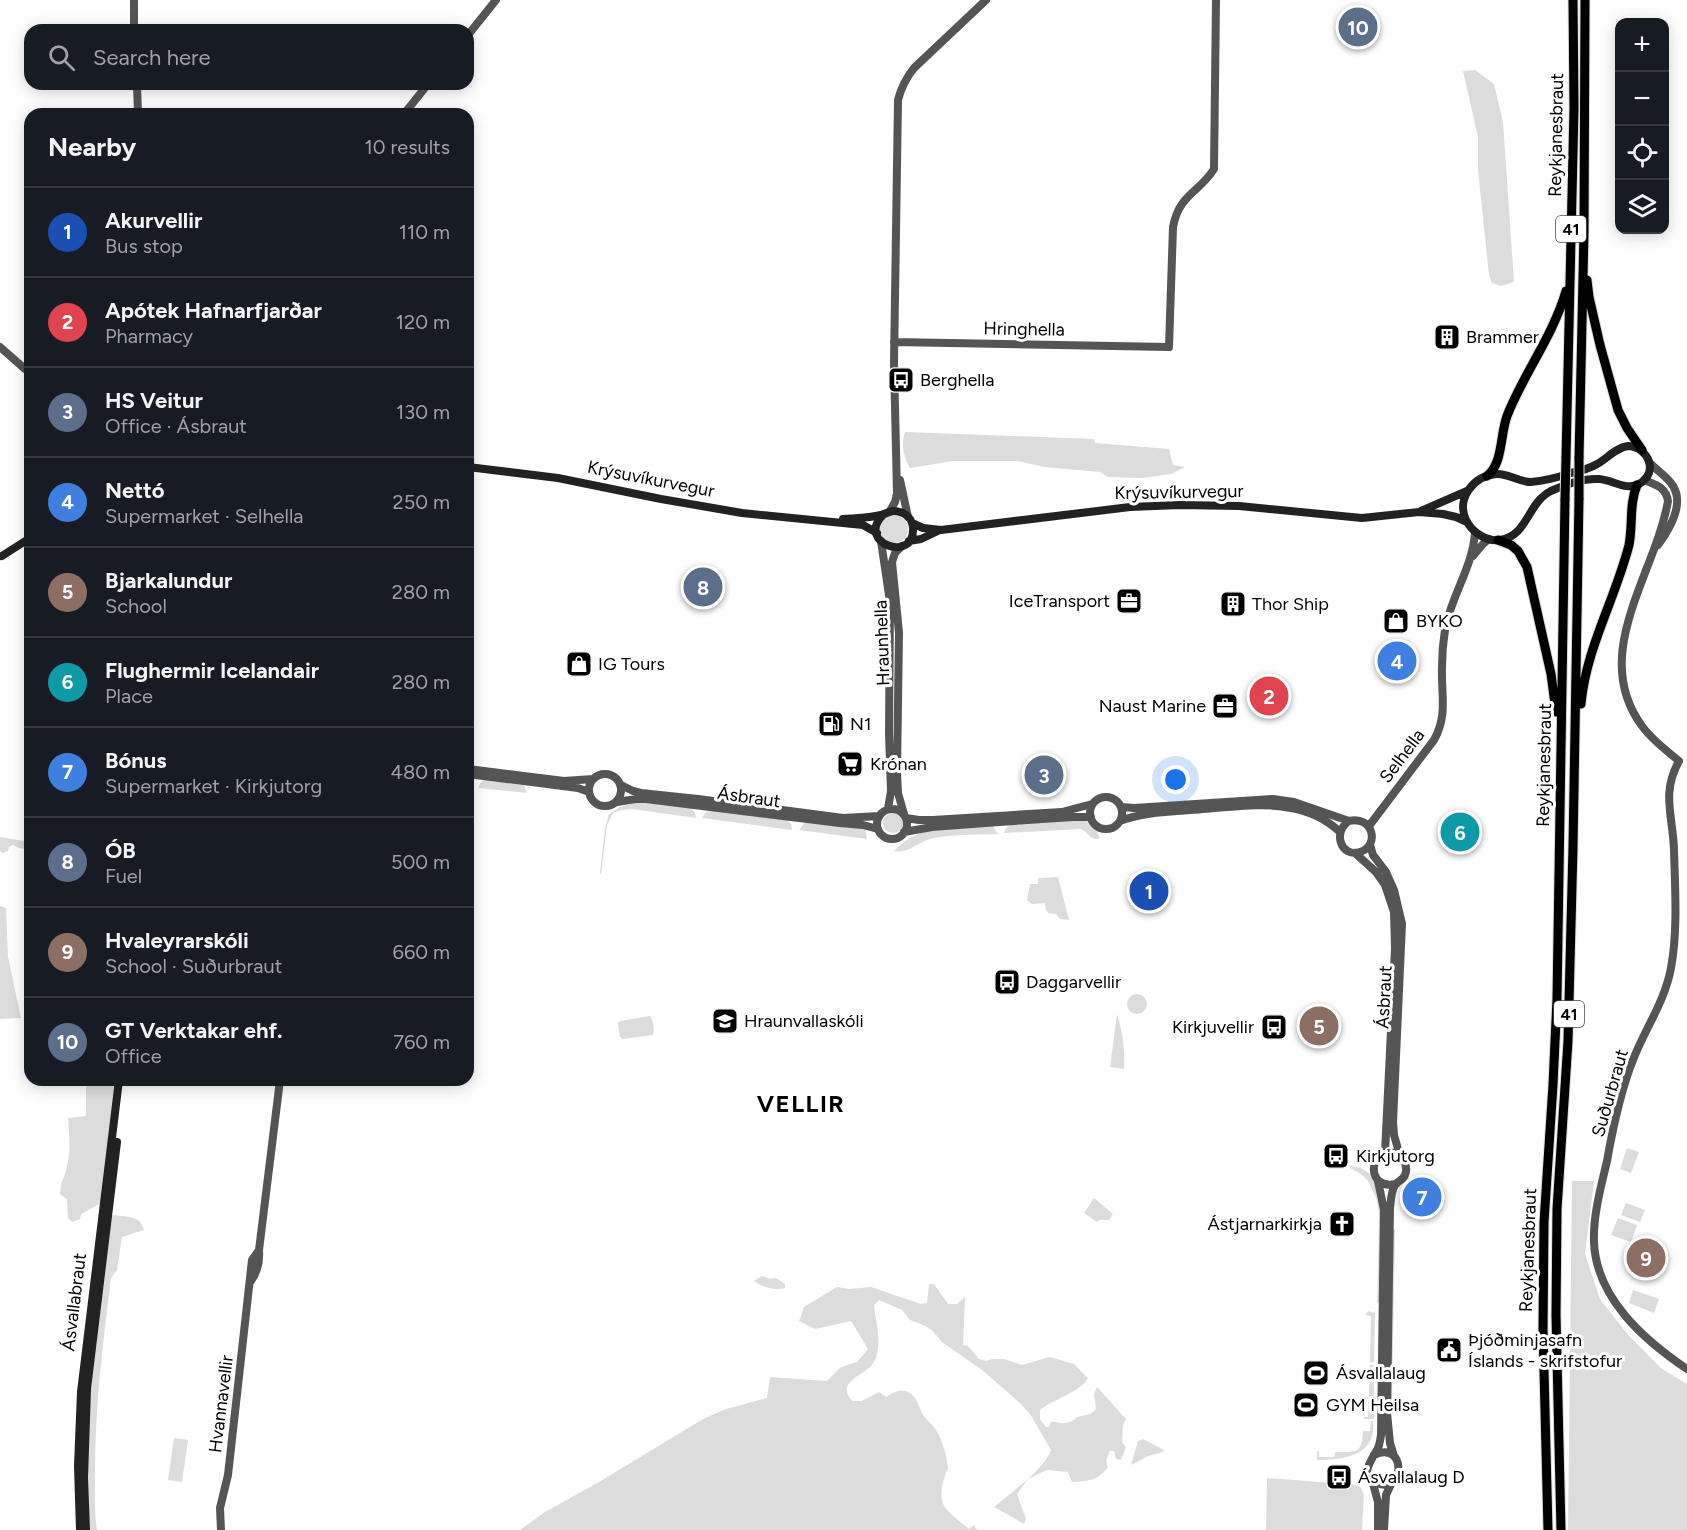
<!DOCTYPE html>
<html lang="en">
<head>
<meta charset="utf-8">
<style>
	:root { --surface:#171b24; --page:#242831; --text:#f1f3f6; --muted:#9ea1a6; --line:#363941; --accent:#858687 }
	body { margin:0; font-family:Figtree,sans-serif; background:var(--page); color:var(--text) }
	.controls { position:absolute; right:18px; top:18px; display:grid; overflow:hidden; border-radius:12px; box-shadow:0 3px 15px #0003 }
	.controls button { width:54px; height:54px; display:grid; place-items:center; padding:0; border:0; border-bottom:2px solid var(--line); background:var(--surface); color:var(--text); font:30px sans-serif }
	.you { position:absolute; left:1176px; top:780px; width:21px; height:21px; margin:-15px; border:4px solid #fff; border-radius:50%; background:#1a73e8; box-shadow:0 0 0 9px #1a73e833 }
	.badge { display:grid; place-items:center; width:39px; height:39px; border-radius:50%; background:var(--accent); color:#fff; font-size:20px; font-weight:700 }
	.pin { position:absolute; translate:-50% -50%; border:3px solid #fff; box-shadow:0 2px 6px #0006 }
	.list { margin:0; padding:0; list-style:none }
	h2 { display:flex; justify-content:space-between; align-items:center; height:78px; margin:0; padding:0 24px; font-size:26px }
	h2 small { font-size:20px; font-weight:400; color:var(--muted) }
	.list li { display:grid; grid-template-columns:39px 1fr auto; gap:18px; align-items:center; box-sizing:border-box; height:90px; padding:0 24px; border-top:2px solid var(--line) }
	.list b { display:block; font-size:22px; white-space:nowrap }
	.list p { margin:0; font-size:20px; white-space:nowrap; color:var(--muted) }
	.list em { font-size:20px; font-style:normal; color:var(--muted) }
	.icon { flex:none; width:33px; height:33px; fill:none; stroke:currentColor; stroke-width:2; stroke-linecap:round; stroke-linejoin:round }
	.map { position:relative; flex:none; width:1687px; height:1530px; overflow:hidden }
	.search { position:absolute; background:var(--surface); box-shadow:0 3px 15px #0003; left:24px; top:24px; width:450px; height:66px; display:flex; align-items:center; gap:15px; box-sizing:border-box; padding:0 21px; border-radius:18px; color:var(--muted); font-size:22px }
	.panel { position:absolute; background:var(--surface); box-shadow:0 3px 15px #0003; left:24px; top:108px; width:450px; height:978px; border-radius:18px }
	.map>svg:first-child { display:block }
	.green { fill:#dcdcdc }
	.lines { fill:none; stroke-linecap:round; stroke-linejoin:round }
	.trunk-casing { stroke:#dbdbdb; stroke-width:11 }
	.tertiary { stroke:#555; stroke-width:8 }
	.secondary { stroke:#222; stroke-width:8 }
	.trunk { stroke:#000; stroke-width:9 }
	.trunk-bridge-casing { stroke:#dbdbdb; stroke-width:11; stroke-linecap:butt }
	.trunk-bridge { stroke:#000; stroke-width:9 }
	.labels { text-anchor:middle; stroke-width:6; stroke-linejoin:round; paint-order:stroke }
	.shield { fill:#fff; stroke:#4c4c4c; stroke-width:1.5 }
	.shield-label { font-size:16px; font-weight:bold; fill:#000 }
	.street-label { font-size:18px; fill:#000; stroke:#fff }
	.poi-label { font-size:18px; fill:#000; stroke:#fff; text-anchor:start }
	.district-label { font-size:24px; font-weight:bold; letter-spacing:1.5px; fill:#000; stroke:#fff }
</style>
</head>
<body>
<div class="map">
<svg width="1687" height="1530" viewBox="0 0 1687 1530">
	<rect width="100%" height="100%" fill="#fff"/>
	<path class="green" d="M1475,70L1494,84L1503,122L1514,282L1501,286L1492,283L1489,275L1478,170V137L1463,71Z
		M905,432L1094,439L1095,443L1169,449L1173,465L1185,467L1171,474L1143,478L1108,477L1100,472L1044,467L1018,461H953L910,468C903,457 901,444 905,432Z
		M880 529a14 14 0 1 1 28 0a14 14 0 1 1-28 0Z
		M486,779L524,785L527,793L478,788L481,782Z
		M639,802L691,808L695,813L696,818L632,809L622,810L613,813L607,825L601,875L600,873L605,828L609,814L620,807Z
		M710,810L787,820L791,824L792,830L702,818L705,813Z
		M883 823a10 10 0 1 1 20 0a10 10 0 1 1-20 0Z
		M1064,820H1085L1096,830L1100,838C1091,842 1088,832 1081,829L1004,833L1006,828L1011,824Z
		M805,822L865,827L867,839L799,830Z
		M993,826L998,834C979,835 947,834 930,839C917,843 907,854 894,851C921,822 956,828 993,826Z
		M0,837L30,842V846C24,851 18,848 13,845L9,847L8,851L3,853L0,851Z
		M1058,877L1069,920L1060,919L1056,914L1048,913L1046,910L1045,903L1032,904L1027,900L1030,884H1038V878Z
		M0,906L6,908L8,957L21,1018L0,1019Z
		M1127 1004a10 10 0 1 1 20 0a10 10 0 1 1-20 0Z
		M1117,1014C1123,1033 1125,1050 1124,1069L1110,1067Z
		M650,1016C653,1020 655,1030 653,1035L623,1039L620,1037L618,1023L620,1021Z
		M86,1080H117L101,1203L81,1214L80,1219L72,1222L68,1218L67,1199L60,1194C60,1181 65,1178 67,1166C71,1150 69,1134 68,1118L86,1116Z
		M1627,1148L1639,1152L1631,1173L1620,1169Z
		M1350,1166C1370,1166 1376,1182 1381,1198L1380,1300L1377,1304L1379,1216L1377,1200L1368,1181L1361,1174L1350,1168Z
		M1572,1181H1594L1585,1254L1600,1299L1629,1336L1662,1369L1687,1384V1530H1568Z
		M1094,1198L1113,1214L1109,1220H1099L1097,1222L1084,1213Z
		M1626,1203L1645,1210L1640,1222L1621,1215Z
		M112,1215C125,1217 141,1215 144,1230L122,1237L117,1270L111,1278C103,1342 95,1405 95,1470C95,1490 94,1511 97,1530H88L87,1423Z
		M1618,1218L1637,1225L1631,1242L1611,1235Z
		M1393,1230H1395L1392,1401H1389Z
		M762,1276L770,1279L776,1278L785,1284V1288C775,1291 762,1287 754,1281Z
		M929,1284H934L948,1304H957L965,1297L963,1345L968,1346L979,1359L986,1361L992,1359H1004L1022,1365L1050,1357L1074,1364L1088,1378C1082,1391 1052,1400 1040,1410V1419L1046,1427H1049L1051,1422C1056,1421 1060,1424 1065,1423C1071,1423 1074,1419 1078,1417C1086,1414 1090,1416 1096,1409L1094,1394L1097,1387L1126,1419L1123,1425L1122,1442L1126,1447L1121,1460L1116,1459L1114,1451H1110C1107,1457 1105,1461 1108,1467C1098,1481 1087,1481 1072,1482L1068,1472L1047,1470L1028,1479L1017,1494L1026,1519L1024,1524L994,1507C1010,1493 1045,1469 1051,1450L1030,1414L1019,1402L982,1370L942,1342L932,1330L921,1324L910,1320L902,1310L879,1300L874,1305C876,1324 883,1345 874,1362C867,1376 834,1380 852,1401H862L879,1392L886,1397C893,1393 900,1388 908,1392C917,1396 919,1408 923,1415C926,1419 930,1422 933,1426C941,1435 948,1458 948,1470L946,1472C935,1507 944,1508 969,1529L974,1525L977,1530H520L545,1512L599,1482L703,1419L726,1409L767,1398L770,1377L827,1381L841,1367L857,1362L868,1349L851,1321L815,1329L799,1321L804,1307L837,1287L849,1289L871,1287L921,1304L927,1303Z
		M1633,1290L1659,1299L1654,1313L1629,1303Z
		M1368,1311L1375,1313L1374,1362H1370L1371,1316L1365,1315Z
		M1370,1365H1374V1419H1364V1417H1368Z
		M1371,1421H1373C1377,1456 1343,1460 1317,1460V1451L1319,1452V1457H1334L1335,1452C1355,1452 1362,1455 1363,1431H1370Z
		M174,1438L188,1440L182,1482L168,1480Z
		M1143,1439L1164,1450L1163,1452L1148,1456L1131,1465L1138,1441Z
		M1267,1478L1359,1485L1364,1494L1362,1530H1266Z"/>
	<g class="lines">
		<g class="trunk-casing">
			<path id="trunk" d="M1587,280L1589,297L1600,345L1618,410L1627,428L1642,450
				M1566,458L1574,108L1573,0
				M1579,458L1584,232L1585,0
				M1487,476C1503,464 1500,435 1507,416C1524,373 1553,336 1566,291
				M1498,540L1511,545L1518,551L1527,567L1551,674L1556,712
				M1581,704C1586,648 1615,600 1629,545C1633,525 1629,504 1637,485
				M1548,1530L1543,1330L1544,1222L1553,1085L1557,999L1565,499
				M1561,1530L1556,1315L1557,1209L1568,1041L1573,847L1579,498"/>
		</g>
		<path class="tertiary" d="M134,0V30
			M468,35L496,0
			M137,84L138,114
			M404,114L428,84
			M894,342L1169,347L1173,227C1179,194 1199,193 1214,169L1216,0
			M0,347L25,369L30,371
			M1649,462C1657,471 1668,477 1673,486C1685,505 1669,530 1658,545
			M900,480L908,517
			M1644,480C1656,485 1666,487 1668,501C1655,575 1589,654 1642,726C1652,740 1666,750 1679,761C1661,793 1673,816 1674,850C1675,888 1678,930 1671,968C1665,1001 1645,1029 1633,1060C1620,1092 1613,1127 1607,1161C1601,1187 1593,1215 1594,1242C1596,1298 1644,1340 1687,1369
			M890,511L895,502L897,494L894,363L898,100C901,88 906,78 914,68L986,0
			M881,541L890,602L889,734L891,791L888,809
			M902,546L895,553L892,562L899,633L897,773L898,793L904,814
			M1473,556L1483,544L1489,539
			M468,769L564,781L593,779
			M589 790a16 16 0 1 1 32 0a16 16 0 1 1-32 0Z
			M468,774L578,788L589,792
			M621,785L633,791L641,793L698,799L843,818L879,816
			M1090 813a16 16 0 1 1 32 0a16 16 0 1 1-32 0Z
			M617,802L636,799H646L840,823L863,825L878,829
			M1121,807L1134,808L1273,799L1294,802L1349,821C1372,815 1381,845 1360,852C1341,858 1332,832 1349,821
			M877 824a15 15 0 1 1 30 0a15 15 0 1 1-30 0Z
			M906,818L919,820H933L1062,812L1092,804
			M1120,821C1146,811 1175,812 1203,809C1231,807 1262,802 1291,808C1309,811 1326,819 1340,832
			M1369,826L1434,740C1448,715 1441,695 1442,667C1442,655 1443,642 1445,630C1451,596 1473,567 1475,532
			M904,832L932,827L999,822L1073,817H1091
			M1370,845L1373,855L1386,872L1394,890L1402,924L1393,1122L1394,1135L1400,1156
			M1355,853L1376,872L1385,885L1394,912L1395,949L1385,1153
			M251,1281C258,1271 260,1262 259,1250L280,1080
			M1374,1455C1407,1440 1405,1495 1377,1483C1357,1475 1373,1459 1378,1448C1380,1444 1380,1440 1381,1435L1384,1210L1378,1181
			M1394,1456L1390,1443L1387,1413L1390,1208C1391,1201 1391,1191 1395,1185C1398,1181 1403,1180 1405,1175C1409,1166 1402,1155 1393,1153C1368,1148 1366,1191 1396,1184
			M1372,1480L1378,1502V1530
			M221,1530L220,1508L228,1475L252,1260L259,1250
			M1384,1530L1386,1495L1392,1482"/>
		<path class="secondary" d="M1628,446C1649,447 1659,473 1639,484C1626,491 1613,480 1599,479C1584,478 1564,485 1551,491C1527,503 1528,536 1500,540C1486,542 1472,532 1466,520C1456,499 1473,476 1496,474C1508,473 1518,482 1531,482C1544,481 1559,477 1571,473C1580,471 1589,469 1597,464C1608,458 1615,448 1628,446Z
			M468,467L558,478L661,499L742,513L863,525L877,533
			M1421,511L1467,491
			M843,519C856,518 869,518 881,515C886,514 889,511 894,511C898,511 900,512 903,513C909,516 913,522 913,528C915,564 855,543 883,515
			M912,523L923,528L941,530L1130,507L1180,505L1239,506L1362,518L1419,512L1443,514L1456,517L1467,522
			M909,541L921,539L940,530
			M2,556L30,538
			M80,1530L78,1466L81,1392L119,1080
			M86,1530L84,1478L87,1389L117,1142"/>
		<use href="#trunk" class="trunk"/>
		<g class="trunk-bridge-casing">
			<path id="trunk-bridge" d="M1579,498V458
				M1565,499L1566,458"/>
		</g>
		<use href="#trunk-bridge" class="trunk-bridge"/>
	</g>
	<defs>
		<g id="building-square" transform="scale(1.35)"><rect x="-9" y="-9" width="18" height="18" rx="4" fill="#000" stroke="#fff"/><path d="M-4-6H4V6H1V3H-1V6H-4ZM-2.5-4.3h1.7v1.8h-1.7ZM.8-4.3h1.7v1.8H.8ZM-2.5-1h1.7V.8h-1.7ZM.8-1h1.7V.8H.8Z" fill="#fff"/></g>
		<g id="bus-square" transform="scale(1.35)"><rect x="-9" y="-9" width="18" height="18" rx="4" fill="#000" stroke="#fff"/><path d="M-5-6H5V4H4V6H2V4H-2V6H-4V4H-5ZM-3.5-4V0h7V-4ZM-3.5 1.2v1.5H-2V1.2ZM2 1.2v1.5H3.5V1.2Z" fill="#fff"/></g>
		<g id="office-square" transform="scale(1.35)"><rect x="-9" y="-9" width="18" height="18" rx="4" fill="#000" stroke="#fff"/><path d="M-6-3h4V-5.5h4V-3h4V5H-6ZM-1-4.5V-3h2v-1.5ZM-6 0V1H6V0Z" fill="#fff"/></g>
		<g id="shop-square" transform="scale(1.35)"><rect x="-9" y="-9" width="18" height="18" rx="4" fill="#000" stroke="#fff"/><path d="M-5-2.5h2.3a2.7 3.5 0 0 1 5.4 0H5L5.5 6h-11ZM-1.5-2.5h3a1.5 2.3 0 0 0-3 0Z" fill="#fff"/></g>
		<g id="fuel-square" transform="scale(1.35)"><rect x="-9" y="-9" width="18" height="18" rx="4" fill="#000" stroke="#fff"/><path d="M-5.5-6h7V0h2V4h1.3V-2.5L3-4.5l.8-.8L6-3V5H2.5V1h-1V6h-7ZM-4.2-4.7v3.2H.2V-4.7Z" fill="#fff"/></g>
		<g id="supermarket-square" transform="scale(1.35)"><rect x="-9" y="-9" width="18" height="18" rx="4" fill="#000" stroke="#fff"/><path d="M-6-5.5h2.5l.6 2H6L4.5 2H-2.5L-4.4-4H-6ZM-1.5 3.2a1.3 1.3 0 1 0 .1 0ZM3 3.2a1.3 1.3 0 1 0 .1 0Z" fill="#fff"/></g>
		<g id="school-square" transform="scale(1.35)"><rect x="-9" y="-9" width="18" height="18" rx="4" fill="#000" stroke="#fff"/><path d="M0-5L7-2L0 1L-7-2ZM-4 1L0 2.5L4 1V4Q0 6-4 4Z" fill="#fff"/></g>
		<g id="church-square" transform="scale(1.35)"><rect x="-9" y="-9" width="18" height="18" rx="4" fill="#000" stroke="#fff"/><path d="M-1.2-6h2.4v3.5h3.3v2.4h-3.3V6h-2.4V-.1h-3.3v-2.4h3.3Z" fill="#fff"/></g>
		<g id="civic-square" transform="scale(1.35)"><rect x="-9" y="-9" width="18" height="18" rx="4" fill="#000" stroke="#fff"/><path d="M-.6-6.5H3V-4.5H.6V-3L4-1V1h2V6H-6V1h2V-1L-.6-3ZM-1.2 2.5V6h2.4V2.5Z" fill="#fff"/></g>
		<g id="stadium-square" transform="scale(1.35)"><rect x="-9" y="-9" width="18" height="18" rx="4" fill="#000" stroke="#fff"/><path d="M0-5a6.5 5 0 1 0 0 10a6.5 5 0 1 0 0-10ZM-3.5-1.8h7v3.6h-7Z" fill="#fff"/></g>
	</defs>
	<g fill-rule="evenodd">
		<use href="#building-square" x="1447" y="337"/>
		<use href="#bus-square" x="901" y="380"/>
		<use href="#office-square" x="1129" y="601"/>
		<use href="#building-square" x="1233" y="604"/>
		<use href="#shop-square" x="1396" y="621"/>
		<use href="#shop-square" x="579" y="664"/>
		<use href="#office-square" x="1225" y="706"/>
		<use href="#fuel-square" x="831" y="724"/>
		<use href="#supermarket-square" x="850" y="764"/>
		<use href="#bus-square" x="1007" y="982"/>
		<use href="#school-square" x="725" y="1021"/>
		<use href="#bus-square" x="1274" y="1027"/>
		<use href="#bus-square" x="1336" y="1156"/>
		<use href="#church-square" x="1342" y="1224"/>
		<use href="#civic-square" x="1449" y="1350"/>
		<use href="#stadium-square" x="1316" y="1373"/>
		<use href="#stadium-square" x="1306" y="1405"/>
		<use href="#bus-square" x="1339" y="1477"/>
	</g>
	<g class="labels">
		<g class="shield">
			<rect x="1556" y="216" width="30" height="26" rx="4.5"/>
			<rect x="1554" y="1001" width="30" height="26" rx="4.5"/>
		</g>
		<g class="shield-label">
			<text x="1571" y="235">41</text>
			<text x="1569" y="1020">41</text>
		</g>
		<g class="street-label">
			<text transform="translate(1556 135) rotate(-89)" y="6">Reykjanesbraut</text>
			<text transform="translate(1024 329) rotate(1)" y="6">Hringhella</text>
			<text transform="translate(651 479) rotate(11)" y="6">Krýsuvíkurvegur</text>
			<text transform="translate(1179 492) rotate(-1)" y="6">Krýsuvíkurvegur</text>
			<text transform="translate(882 643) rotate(-92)" y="6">Hraunhella</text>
			<text transform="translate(1402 756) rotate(-53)" y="6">Selhella</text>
			<text transform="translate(1544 765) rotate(-89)" y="6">Reykjanesbraut</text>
			<text transform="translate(749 797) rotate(8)" y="6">Ásbraut</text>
			<text transform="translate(1384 997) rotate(-87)" y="6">Ásbraut</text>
			<text transform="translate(1610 1093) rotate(-74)" y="6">Suðurbraut</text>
			<text transform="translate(1528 1250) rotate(-88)" y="6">Reykjanesbraut</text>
			<text transform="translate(74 1302) rotate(-83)" y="6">Ásvallabraut</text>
			<text transform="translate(221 1404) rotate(-83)" y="6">Hvannavellir</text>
		</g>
		<g class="poi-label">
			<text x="1466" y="343">Brammer</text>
			<text x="920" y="386">Berghella</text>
			<text x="1110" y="607" text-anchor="end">IceTransport</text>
			<text x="1252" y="610">Thor Ship</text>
			<text x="1416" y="627">BYKO</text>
			<text x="598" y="670">IG Tours</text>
			<text x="1206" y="712" text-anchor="end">Naust Marine</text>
			<text x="850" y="730">N1</text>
			<text x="870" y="770">Krónan</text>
			<text x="1026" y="988">Daggarvellir</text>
			<text x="744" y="1027">Hraunvallaskóli</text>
			<text x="1254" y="1033" text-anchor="end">Kirkjuvellir</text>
			<text x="1356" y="1162">Kirkjutorg</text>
			<text x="1322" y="1230" text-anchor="end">Ástjarnarkirkja</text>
			<text x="1468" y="1346">Þjóðminjasafn<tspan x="1468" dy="21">Íslands - skrifstofur</tspan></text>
			<text x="1336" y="1379">Ásvallalaug</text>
			<text x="1326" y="1411">GYM Heilsa</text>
			<text x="1358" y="1483">Ásvallalaug D</text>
		</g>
		<g class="district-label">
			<text x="801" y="1112">VELLIR</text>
		</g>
	</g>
</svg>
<div class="controls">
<button>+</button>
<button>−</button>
<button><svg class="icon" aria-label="locate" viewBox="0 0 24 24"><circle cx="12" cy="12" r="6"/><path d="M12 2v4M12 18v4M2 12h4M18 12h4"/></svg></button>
<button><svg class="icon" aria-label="layers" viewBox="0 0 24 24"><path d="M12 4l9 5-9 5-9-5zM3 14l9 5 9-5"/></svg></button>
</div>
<div class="you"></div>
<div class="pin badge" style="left:1149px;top:891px;background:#1a4fb4">1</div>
<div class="pin badge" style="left:1269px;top:696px;background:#e0444e">2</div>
<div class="pin badge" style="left:1044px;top:775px;background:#5c6f8a">3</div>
<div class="pin badge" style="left:1397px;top:661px;background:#3f7fe0">4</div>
<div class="pin badge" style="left:1319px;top:1026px;background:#8d6e63">5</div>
<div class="pin badge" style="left:1460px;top:832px;background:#0f9aa8">6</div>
<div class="pin badge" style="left:1422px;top:1197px;background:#3f7fe0">7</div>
<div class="pin badge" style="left:703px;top:587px;background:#5c6f8a">8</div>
<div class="pin badge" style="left:1646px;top:1258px;background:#8d6e63">9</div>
<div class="pin badge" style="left:1358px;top:27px;background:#5c6f8a">10</div>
<div class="search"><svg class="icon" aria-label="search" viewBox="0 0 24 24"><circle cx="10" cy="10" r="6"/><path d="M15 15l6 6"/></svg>Search here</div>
<section class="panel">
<h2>Nearby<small>10 results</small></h2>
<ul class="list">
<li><span class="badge" style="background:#1a4fb4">1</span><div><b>Akurvellir</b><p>Bus stop</p></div><em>110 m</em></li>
<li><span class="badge" style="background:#e0444e">2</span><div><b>Apótek Hafnarfjarðar</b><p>Pharmacy</p></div><em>120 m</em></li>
<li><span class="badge" style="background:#5c6f8a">3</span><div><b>HS Veitur</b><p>Office · Ásbraut</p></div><em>130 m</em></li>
<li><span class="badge" style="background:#3f7fe0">4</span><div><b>Nettó</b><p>Supermarket · Selhella</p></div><em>250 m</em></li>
<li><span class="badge" style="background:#8d6e63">5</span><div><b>Bjarkalundur</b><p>School</p></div><em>280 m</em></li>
<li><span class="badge" style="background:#0f9aa8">6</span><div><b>Flughermir Icelandair</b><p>Place</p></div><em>280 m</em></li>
<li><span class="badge" style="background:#3f7fe0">7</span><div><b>Bónus</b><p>Supermarket · Kirkjutorg</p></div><em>480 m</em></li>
<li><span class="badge" style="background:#5c6f8a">8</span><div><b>ÓB</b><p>Fuel</p></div><em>500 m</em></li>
<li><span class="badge" style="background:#8d6e63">9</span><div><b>Hvaleyrarskóli</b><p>School · Suðurbraut</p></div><em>660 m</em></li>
<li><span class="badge" style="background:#5c6f8a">10</span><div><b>GT Verktakar ehf.</b><p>Office</p></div><em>760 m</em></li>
</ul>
</section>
</div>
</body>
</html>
